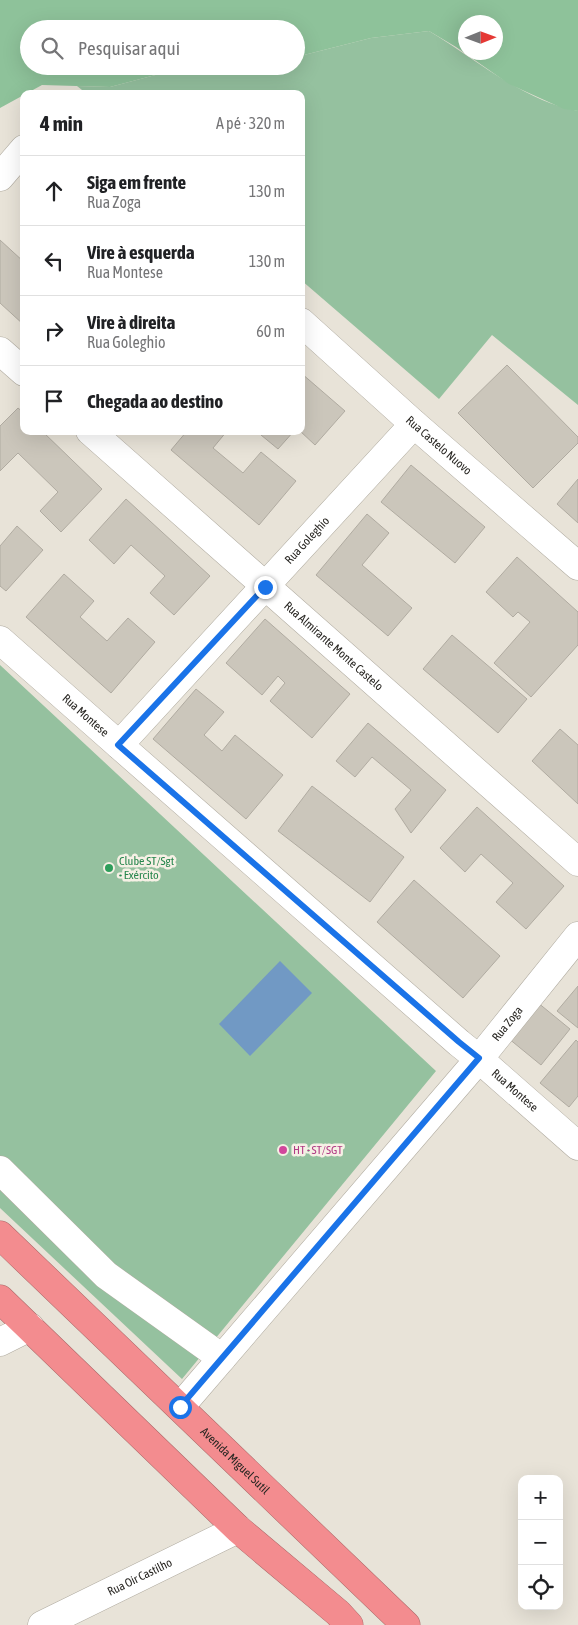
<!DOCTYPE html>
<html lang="pt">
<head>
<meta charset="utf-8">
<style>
	:root { --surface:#fff; --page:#f6f6f6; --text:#202124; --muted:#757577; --line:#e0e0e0 }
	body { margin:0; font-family:"Asap Condensed",sans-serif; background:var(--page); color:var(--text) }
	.controls { position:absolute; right:15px; bottom:15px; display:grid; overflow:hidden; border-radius:10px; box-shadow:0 5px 20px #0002 }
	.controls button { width:45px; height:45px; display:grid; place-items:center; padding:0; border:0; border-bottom:1px solid var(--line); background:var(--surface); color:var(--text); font:25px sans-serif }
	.compass { position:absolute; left:458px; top:15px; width:45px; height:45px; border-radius:50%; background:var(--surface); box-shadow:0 5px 20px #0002; rotate:89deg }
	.stop { position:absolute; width:15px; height:15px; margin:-11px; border:4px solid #1a73e8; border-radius:50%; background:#fff }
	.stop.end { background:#1a73e8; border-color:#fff; box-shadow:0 1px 5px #0008 }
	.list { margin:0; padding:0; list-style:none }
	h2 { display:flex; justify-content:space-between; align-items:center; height:65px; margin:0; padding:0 20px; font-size:21px }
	h2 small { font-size:16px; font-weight:400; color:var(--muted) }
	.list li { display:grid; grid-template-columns:32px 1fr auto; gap:15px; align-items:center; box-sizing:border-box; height:70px; padding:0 20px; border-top:1px solid var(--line) }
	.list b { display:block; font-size:19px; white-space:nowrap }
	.list p { margin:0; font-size:16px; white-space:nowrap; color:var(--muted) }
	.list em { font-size:16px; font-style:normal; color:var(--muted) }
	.icon { flex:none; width:28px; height:28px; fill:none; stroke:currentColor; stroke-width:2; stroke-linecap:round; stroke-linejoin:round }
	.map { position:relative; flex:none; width:578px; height:1625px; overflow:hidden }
	.search { position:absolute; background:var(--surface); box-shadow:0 5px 20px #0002; left:20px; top:20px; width:285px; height:55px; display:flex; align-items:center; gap:12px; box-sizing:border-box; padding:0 18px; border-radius:28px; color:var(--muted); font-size:19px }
	.panel { position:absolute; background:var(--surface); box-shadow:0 5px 20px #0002; left:20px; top:90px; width:285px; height:345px; border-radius:10px }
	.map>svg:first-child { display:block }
	.green { fill:#95c19f }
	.forest { fill:#8ec29a; fill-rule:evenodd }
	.water { fill:#7199c4 }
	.building { fill:#cbc6bb; stroke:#b0aba1 }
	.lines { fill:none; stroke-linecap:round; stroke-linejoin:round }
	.minor-casing { stroke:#b0aba0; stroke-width:29 }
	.highway-casing { stroke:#ac6969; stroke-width:29 }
	.minor { stroke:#fff; stroke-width:28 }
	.highway { stroke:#f38c8f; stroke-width:28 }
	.route { stroke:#1a73e8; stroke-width:6 }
	.leisure-dot { fill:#2e9e5b; stroke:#f6f0e5; stroke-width:2 }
	.hotel-dot { fill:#d1479c; stroke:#f6f0e5; stroke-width:2 }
	.labels { text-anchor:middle; stroke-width:5; stroke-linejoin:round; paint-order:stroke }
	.street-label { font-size:12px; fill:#292723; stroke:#f6f0e5 }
	.leisure-label { font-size:12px; fill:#27864d; stroke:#f6f0e5; text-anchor:start }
	.hotel-label { font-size:12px; fill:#b23c85; stroke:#f6f0e5; text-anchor:start }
</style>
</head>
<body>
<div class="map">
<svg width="578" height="1625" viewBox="0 0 578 1625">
	<rect width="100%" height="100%" fill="#e8e3d8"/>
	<path class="green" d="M429,31C477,60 522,100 578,111V405L492,335L439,399L301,280V94H87L77,86L110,87L163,73L209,70L233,66H296V57L371,38Z
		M0,665L436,1071L182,1379L0,1208Z"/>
	<path class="forest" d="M0,0H578V111L564,109L509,84L456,47L429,31L371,38L296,57V29H29V66H233L209,70L163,73L110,87L42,85L0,108ZM466,22H496V52H466Z"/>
	<path class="water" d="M280,961L312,993L250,1056L219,1024Z"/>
	<path class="building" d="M0,240L24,262V325L0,303Z
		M507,365L578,437V443L533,488L458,413Z
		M301,373L345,411L315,445L300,431H301Z
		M18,408L24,413V431H42L102,489L61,532L40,511L58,492L18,453L0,471V426Z
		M187,431H227L213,448L243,473L261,452L296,481L259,525L171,450Z
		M264,431H294L278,449L261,435Z
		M411,465L485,527L455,563L381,502Z
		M578,479V523L557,504Z
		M126,499L210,576L174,615L150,593L165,576L131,545L114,564L89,540Z
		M367,514L389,533L362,565L412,608L388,636L316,575Z
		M17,526L43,550L6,591L0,586V546Z
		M517,557L578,612V645L531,697L494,663L530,622L518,612L513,617L486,592Z
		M64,574L94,601L80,617L107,641L128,618L155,642L111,693L26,617Z
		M265,619L350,694L312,738L270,701L285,683L278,676L262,695L226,663Z
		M452,635L527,699L498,733L423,669Z
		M196,689L224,712L204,735L222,751L235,735L283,775L246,819L153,739Z
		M368,723L446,790L411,833L395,809L411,790L372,757L355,777L336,761Z
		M560,729L578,745V804L532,761Z
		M312,786L404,857L370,902L278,831Z
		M477,807L564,886L526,929L496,902L513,883L481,854L465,872L440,848Z
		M414,880L500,956L463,998L377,922Z
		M578,986V1028L557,1011Z
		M537,1002L570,1029L541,1065L508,1038Z
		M576,1040L578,1042V1096L569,1107L540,1083Z"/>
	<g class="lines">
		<g class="minor-casing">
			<g id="minor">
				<path d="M0,177L24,149"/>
				<path id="s1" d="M301,322L414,424L578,566"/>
				<path d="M0,351L24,372"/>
				<path id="s2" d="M90,431L578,862"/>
				<path id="s3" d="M0,640L119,745L459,1043L479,1059L578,1146"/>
				<path id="s4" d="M119,745L414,424"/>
				<path d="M0,1170L106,1275L222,1358"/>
				<path d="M0,1342L30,1327"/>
				<path id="s5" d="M180,1407L479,1059L578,936"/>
				<path id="s6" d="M42,1625L238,1529"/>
			</g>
		</g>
		<g class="highway-casing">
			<g id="highway">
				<path id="s7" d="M0,1235L406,1625"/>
				<path d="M0,1299L238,1529L338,1613L349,1625"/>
			</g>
		</g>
		<use href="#minor" class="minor"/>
		<use href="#highway" class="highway"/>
	</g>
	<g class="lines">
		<path class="route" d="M180,1407L479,1058L459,1042L118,745L265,587"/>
	</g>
	<circle class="leisure-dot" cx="109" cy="868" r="5"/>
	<circle class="hotel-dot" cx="283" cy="1150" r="5"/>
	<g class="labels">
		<g class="street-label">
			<text dy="4" stroke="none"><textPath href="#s1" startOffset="185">Rua Castelo Nuovo</textPath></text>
			<text dy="4" stroke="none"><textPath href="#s4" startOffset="278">Rua Goleghio</textPath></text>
			<text dy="4" stroke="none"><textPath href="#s2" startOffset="325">Rua Almirante Monte Castelo</textPath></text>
			<text dy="4" stroke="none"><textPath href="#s3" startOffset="114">Rua Montese</textPath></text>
			<text dy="4" stroke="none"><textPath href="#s5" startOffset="504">Rua Zoga</textPath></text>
			<text dy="4" stroke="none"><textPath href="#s3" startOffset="684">Rua Montese</textPath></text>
			<text dy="4" stroke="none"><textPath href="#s7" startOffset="326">Avenida Miguel Sutil</textPath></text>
			<text dy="4" stroke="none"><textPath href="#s6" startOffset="109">Rua Oir Castilho</textPath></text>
		</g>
		<g class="leisure-label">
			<text x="119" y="865">Clube ST/Sgt<tspan x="119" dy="14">- Exército</tspan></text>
		</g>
		<g class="hotel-label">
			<text x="293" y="1154">HT - ST/SGT</text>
		</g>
	</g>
</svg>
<div class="controls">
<button>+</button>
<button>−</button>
<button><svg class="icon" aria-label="locate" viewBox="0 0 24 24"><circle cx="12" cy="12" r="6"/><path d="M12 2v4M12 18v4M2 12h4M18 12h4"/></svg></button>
</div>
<svg class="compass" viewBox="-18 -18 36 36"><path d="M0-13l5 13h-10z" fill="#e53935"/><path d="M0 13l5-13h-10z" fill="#757577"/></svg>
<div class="stop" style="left:180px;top:1407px"></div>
<div class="stop end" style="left:265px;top:587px"></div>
<div class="search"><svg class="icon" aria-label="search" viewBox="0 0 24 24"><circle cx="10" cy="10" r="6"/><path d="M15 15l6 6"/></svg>Pesquisar aqui</div>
<section class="panel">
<h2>4 min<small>A pé · 320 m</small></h2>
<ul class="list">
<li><svg class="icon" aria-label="ahead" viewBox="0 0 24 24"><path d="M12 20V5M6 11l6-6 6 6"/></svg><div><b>Siga em frente</b><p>Rua Zoga</p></div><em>130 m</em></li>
<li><svg class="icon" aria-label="left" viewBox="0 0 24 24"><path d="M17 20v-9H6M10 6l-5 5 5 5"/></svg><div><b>Vire à esquerda</b><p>Rua Montese</p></div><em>130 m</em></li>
<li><svg class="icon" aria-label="right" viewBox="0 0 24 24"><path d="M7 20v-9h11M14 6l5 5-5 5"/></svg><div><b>Vire à direita</b><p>Rua Goleghio</p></div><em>60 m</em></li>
<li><svg class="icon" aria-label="arrive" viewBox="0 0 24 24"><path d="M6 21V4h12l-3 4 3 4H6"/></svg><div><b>Chegada ao destino</b></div></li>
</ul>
</section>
</div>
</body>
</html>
